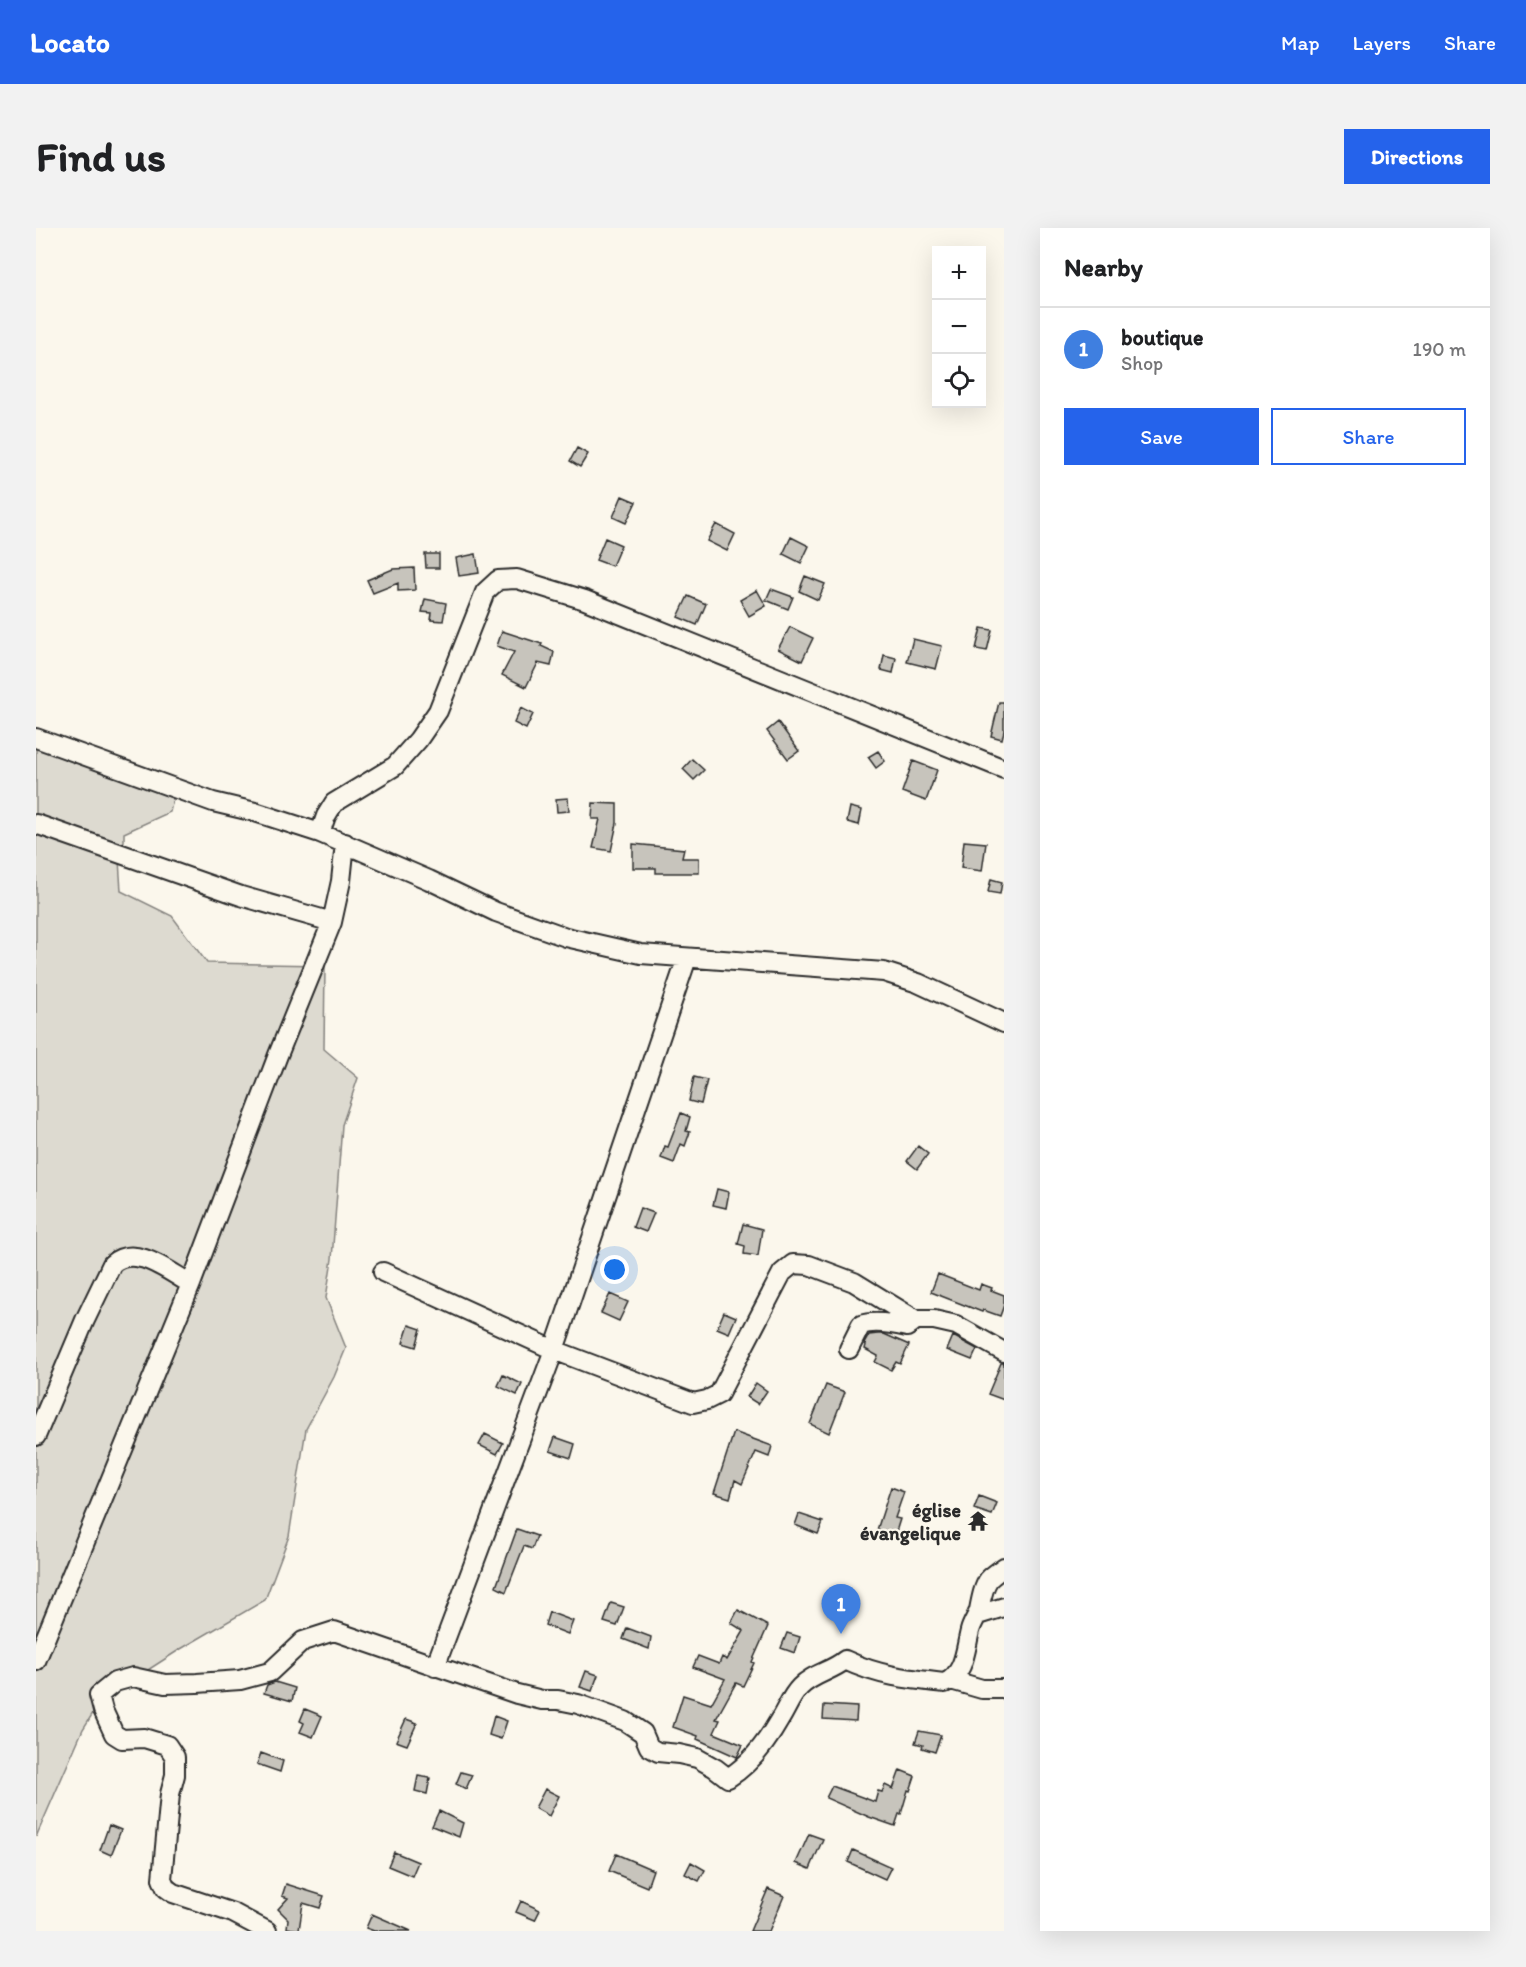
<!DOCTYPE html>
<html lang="en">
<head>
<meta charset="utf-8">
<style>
	:root { --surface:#fff; --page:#f2f2f2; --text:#202124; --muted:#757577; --line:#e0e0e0; --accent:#2563eb }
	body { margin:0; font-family:Itim,sans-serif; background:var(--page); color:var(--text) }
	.controls { position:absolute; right:18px; top:18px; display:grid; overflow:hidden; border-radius:0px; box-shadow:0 6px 24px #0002 }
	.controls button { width:54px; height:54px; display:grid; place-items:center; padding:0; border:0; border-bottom:2px solid var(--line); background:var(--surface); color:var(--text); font:30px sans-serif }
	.you { position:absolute; left:579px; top:1042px; width:21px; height:21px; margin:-15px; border:4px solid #fff; border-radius:50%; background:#1a73e8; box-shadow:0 0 0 9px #1a73e833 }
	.badge { display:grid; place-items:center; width:39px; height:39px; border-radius:50%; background:var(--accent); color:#fff; font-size:20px; font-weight:700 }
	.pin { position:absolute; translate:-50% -50px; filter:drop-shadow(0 2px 3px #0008) }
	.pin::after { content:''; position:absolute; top:32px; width:21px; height:18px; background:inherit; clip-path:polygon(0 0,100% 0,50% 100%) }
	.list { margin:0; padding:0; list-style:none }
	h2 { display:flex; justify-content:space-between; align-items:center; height:78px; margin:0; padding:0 24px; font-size:26px }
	h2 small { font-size:20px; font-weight:400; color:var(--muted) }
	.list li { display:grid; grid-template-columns:39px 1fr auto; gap:18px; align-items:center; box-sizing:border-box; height:84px; padding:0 24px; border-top:2px solid var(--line) }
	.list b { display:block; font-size:22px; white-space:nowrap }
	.list p { margin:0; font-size:20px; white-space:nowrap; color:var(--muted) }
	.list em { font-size:20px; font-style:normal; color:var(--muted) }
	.actions { display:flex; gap:12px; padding:18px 24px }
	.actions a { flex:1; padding:14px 0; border:2px solid var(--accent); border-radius:0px; text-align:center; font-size:21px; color:var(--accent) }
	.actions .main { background:var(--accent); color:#fff }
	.icon { flex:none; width:33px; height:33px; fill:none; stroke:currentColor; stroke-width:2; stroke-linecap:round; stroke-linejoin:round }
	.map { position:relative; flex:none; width:968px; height:1703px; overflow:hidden; border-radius:0px }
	header { display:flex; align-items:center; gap:36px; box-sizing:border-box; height:84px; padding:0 30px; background:var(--accent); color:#fff }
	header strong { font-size:28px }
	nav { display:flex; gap:33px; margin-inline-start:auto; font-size:21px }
	.intro { display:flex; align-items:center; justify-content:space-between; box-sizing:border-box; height:144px; padding:0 36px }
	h1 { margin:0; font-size:42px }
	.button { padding:15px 27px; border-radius:0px; background:var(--accent); color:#fff; font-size:21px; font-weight:700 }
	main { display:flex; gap:36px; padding:0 36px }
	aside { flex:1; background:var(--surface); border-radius:0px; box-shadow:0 6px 24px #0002 }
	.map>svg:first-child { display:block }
	.green { fill:#dddad0; stroke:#84827e; stroke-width:1.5 }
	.building { fill:#c7c4bc; stroke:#2b2b2b; stroke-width:1.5 }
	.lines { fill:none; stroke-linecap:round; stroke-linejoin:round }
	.minor-casing { stroke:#2b2b2b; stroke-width:22 }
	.minor { stroke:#fbf7ec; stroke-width:18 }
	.labels { text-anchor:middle; stroke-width:4.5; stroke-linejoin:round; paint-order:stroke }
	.poi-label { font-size:20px; font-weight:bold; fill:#2b2b2b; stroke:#fbf7ec; text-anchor:end }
</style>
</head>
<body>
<header>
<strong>Locato</strong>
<nav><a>Map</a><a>Layers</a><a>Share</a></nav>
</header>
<div class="intro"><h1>Find us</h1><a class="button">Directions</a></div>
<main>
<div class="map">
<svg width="968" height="1703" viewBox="0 0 968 1703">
	<rect width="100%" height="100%" fill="#fbf7ec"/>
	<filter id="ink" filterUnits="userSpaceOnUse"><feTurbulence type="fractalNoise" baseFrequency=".0167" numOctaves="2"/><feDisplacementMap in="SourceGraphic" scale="12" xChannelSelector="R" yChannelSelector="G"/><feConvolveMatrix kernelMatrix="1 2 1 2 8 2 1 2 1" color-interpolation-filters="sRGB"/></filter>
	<g filter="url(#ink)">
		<path class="green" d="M0,510L139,563L134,584L88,605V613L83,632L85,663L136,688L171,735L289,737L288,821L322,850L306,897L296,1031L290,1070L310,1120L298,1149L270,1201L253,1308L229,1372L143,1422L65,1472L47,1501L0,1609Z"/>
		<path class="building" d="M541,220L552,226L544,239L534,233Z
			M586,268L600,274L590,295L577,289Z
			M680,296L699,306L691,323L671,313Z
			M755,309L773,318L765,335L747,326Z
			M569,310L585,317L576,338L560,332Z
			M389,326H403V340H390Z
			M440,326L443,345L423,348L420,330Z
			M378,340L379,362L362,363V355L337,365L331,352L357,341Z
			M769,348L789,356L782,372L763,363Z
			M735,361L757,369L752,381L730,372Z
			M721,362L730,378L713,388L704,372Z
			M652,368L670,376L661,397L642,389Z
			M389,371L410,375L407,393L395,392L396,385L386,384Z
			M754,399L777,410L766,433L742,421Z
			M945,400L956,402L951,423L940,421Z
			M466,403L506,416L505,418L518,424L515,438L502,435L490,459L466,447L478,424L461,418Z
			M877,411L906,418L900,441L871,434Z
			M848,427L860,430L857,445L845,442Z
			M963,474H968V503L966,511L955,508Z
			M485,480L497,486L490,501L478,495Z
			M742,494L763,523L752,531L731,503Z
			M842,523L849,533L840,540L832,529Z
			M656,531L668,542L658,552L647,541Z
			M877,533L901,542L890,573L866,564Z
			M532,570L533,583L521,584L520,571Z
			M557,575L581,576V595L575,623L557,620L564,591H556Z
			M814,579L826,582L823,597L811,594Z
			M928,613L950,615L946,643L925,640Z
			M597,616L648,621L646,630H663V645H620V640H597Z
			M955,651L966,654L964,666L952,664Z
			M658,849L671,852L665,876L653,873Z
			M645,885L654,889L650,903L654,904L649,918L645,916L638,935L625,930L629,918L632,919Z
			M882,918L892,926L881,941L871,933Z
			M681,961L693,964L690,980L677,977Z
			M604,980L618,985L610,1004L597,999Z
			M707,996L726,1001L722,1028L708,1026L709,1018L702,1016Z
			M902,1046L943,1062L945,1056L956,1060L955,1062L968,1067V1077L964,1088L947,1082L946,1084L895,1064Z
			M574,1066L592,1074L583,1093L565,1085Z
			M688,1084L700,1089L693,1105L681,1100Z
			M373,1097L385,1101L380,1119L367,1115Z
			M842,1106H848L873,1117L864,1136L860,1134L855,1142L839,1134L842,1128L829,1121L830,1117L828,1116L833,1107Z
			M917,1108L941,1121L936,1132L911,1122Z
			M965,1135H968V1172L952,1166Z
			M467,1147L486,1156L481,1167L462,1158Z
			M720,1155L731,1163L722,1176L711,1169Z
			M790,1157L809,1164L793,1205L774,1196Z
			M698,1204L736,1218L733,1229L720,1224L706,1256L699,1252L694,1270L678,1265Z
			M449,1206L467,1215L461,1226L443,1217Z
			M519,1209L539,1216L535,1230L514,1223Z
			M855,1259L868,1264L859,1290L864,1291L859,1307L841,1302Z
			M943,1268L961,1275L956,1287L938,1281Z
			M763,1286L787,1294L782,1306L759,1297Z
			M481,1301L501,1308L496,1321L488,1318L470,1364L460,1359Z
			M575,1375L588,1379L581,1398L568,1394Z
			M702,1382L732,1398L716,1434L718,1435L707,1458L700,1455L680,1491L684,1492L678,1505L707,1517L701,1529L661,1511L662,1508L637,1499L647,1467L675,1476L689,1451L657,1439L662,1428L683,1436L686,1429L691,1432L708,1403L695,1395Z
			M513,1384L537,1393L532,1406L509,1397Z
			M591,1400L615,1409L613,1421L587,1411Z
			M751,1405L764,1409L759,1425L745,1420Z
			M550,1443L562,1447L556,1463L544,1459Z
			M239,1454L259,1460L256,1473L228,1465L231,1457Z
			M788,1477L821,1479L820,1493L787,1491Z
			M269,1481L286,1488L277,1509L264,1504L268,1495L264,1493Z
			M458,1488L471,1493L465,1511L453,1507Z
			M370,1491L381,1495L371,1517L360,1513Z
			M883,1503L905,1507L899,1524L886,1520L887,1517L879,1515Z
			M225,1525L247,1533L244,1544L221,1536Z
			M864,1542L879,1548L874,1563L872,1562L865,1586H863L859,1598L833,1589L790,1570L796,1558L839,1574L842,1563L846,1564L849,1557L857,1561Z
			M425,1544L436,1547L430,1561L420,1556Z
			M382,1548L394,1550L391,1566L379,1563Z
			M509,1561L523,1568L513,1588L499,1580Z
			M403,1583L427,1595L423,1609L396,1598Z
			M73,1597L85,1602L75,1627L64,1622Z
			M773,1606L787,1611L774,1641L760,1635Z
			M817,1622L855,1639L849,1651L812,1634Z
			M358,1624L382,1634L376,1648L352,1638Z
			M580,1626L617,1642L611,1659L573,1643Z
			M655,1634L669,1642L663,1653L649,1646Z
			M250,1656L288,1668L284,1680L267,1675L263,1702L251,1700L252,1691L242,1681L252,1670L246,1668Z
			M732,1661L748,1668L733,1703H714Z
			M485,1673L504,1682L499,1692L480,1684Z
			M336,1686L375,1703H338L330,1700Z"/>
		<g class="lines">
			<g class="minor-casing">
				<path id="minor" d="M0,510L177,574L219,584L284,605L290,588L298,575L359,538L382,512L402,483L449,364L462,352L481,351L549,372L968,541
					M0,596L205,668L296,694
					M284,605L393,652L460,684L530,709L605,726L848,744L882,755L968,795
					M347,1044L518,1122L657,1175L671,1172L683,1166L746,1045L757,1036L773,1037L818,1054L880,1092H898L920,1097L968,1124
					M813,1121L825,1097C838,1092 858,1096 871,1099L880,1092
					M0,1208L49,1092L76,1036C99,1015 133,1044 155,1056
					M942,1387L968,1379
					M0,1433L155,1056L242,827L296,694L305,653L309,615
					M399,1439L518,1122L651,730
					M915,1452L946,1461H968
					M231,1703L197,1685L137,1665L130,1660L126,1651L134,1566L139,1547V1529L131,1517L108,1510L86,1511L78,1506L67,1482L63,1467L79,1454L97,1449L129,1456L161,1455L204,1452L234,1444L267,1413L298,1403L481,1466L506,1472H522L542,1476L589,1493L607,1505L613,1519L622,1524L643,1526L661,1530L679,1540L692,1550C715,1536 731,1514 744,1491C751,1480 755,1468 764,1459C776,1446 796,1443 809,1432C843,1448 872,1451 909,1455C929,1445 929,1422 934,1403C936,1395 941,1389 943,1382C945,1372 947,1359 953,1351C957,1347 963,1343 968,1339"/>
			</g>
			<use href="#minor" class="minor"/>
		</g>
	</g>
	<defs>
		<g id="temple-bare" transform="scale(1.62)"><path d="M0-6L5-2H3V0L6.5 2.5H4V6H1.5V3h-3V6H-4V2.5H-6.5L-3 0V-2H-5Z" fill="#2b2b2b" stroke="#fbf7ec" stroke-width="2.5" paint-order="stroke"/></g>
	</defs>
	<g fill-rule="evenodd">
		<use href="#temple-bare" x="942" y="1293"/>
	</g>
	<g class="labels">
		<g class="poi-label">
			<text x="925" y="1289">église<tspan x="925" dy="23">évangelique</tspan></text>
		</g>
	</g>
</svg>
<div class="controls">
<button>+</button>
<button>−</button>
<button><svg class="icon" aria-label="locate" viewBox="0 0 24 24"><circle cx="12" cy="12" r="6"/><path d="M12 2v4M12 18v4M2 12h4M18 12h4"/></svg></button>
</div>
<div class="you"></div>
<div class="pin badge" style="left:805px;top:1406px;background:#3f7fe0">1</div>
</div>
<aside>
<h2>Nearby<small></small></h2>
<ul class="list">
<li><span class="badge" style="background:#3f7fe0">1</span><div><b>boutique</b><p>Shop</p></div><em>190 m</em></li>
</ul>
<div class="actions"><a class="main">Save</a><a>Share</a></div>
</aside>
</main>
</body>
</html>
